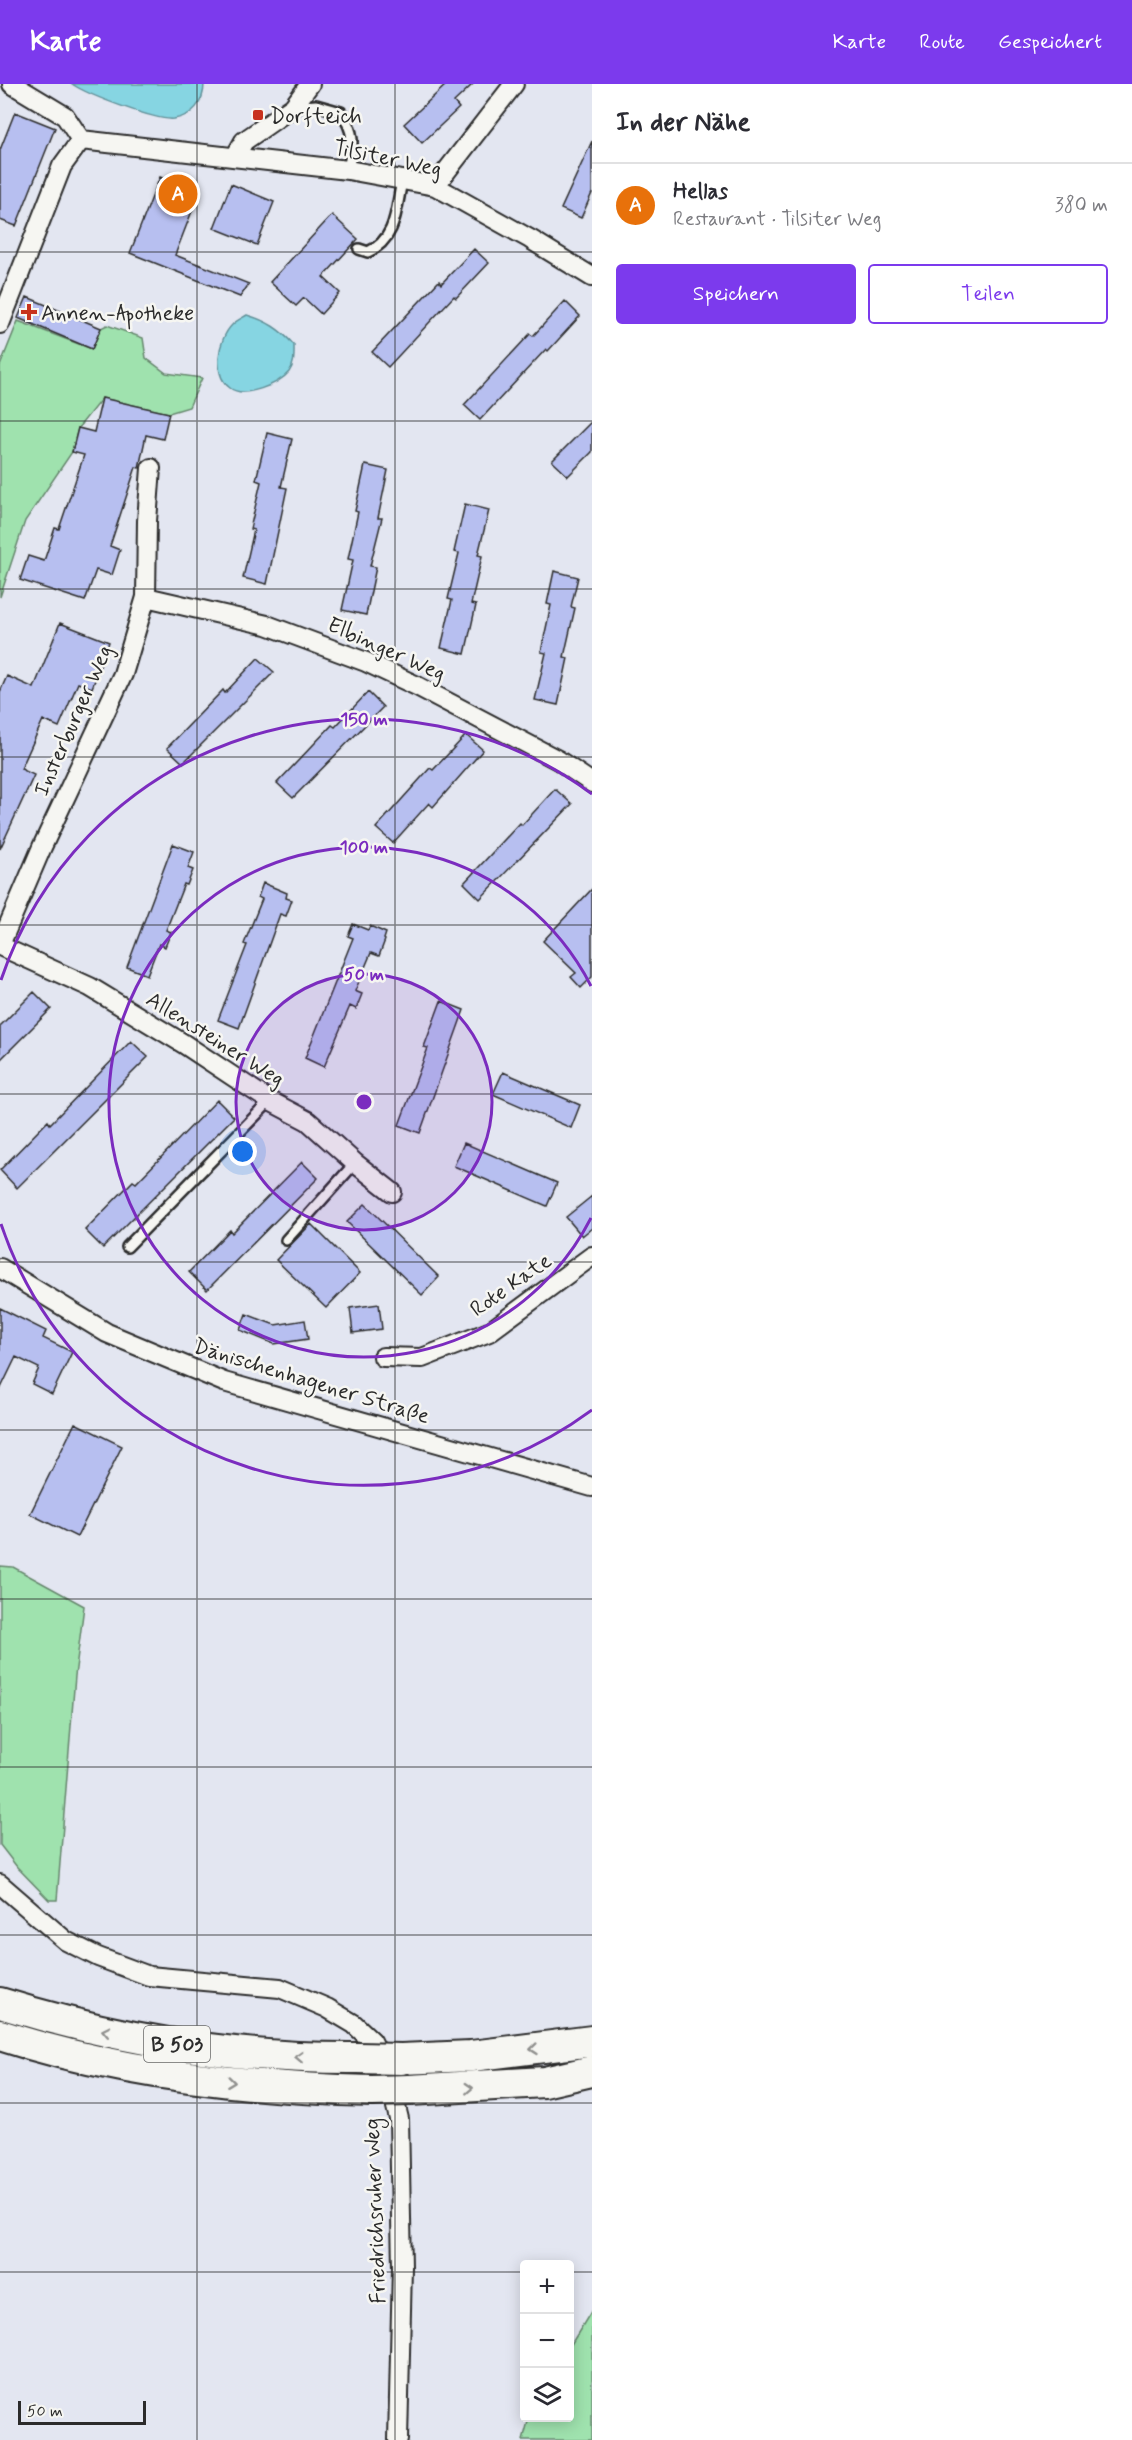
<!DOCTYPE html>
<html lang="de">
<head>
<meta charset="utf-8">
<style>
	:root { --surface:#fff; --page:#f7f7f7; --text:#2b2b33; --muted:#7c7c81; --line:#e1e1e2; --accent:#7c3aed }
	body { margin:0; font-family:Mynerve,sans-serif; background:var(--page); color:var(--text) }
	.controls { position:absolute; right:18px; bottom:18px; display:grid; overflow:hidden; border-radius:6px; box-shadow:0 3px 15px #0003 }
	.controls button { width:54px; height:54px; display:grid; place-items:center; padding:0; border:0; border-bottom:2px solid var(--line); background:var(--surface); color:var(--text); font:30px sans-serif }
	.scale { position:absolute; left:18px; bottom:15px; width:128px; box-sizing:border-box; padding-left:6px; border:3px solid #2b2b2b; border-top:0; font-size:16px; line-height:21px; white-space:nowrap; color:#2b2b2b; -webkit-text-stroke:4px #f6f6f2; paint-order:stroke }
	.you { position:absolute; left:243px; top:1068px; width:21px; height:21px; margin:-15px; border:4px solid #fff; border-radius:50%; background:#1a73e8; box-shadow:0 0 0 9px #1a73e833 }
	.badge { display:grid; place-items:center; width:39px; height:39px; border-radius:50%; background:var(--accent); color:#fff; font-size:20px; font-weight:700 }
	.pin { position:absolute; translate:-50% -50%; border:3px solid #fff; box-shadow:0 2px 6px #0006 }
	.list { margin:0; padding:0; list-style:none }
	h2 { display:flex; justify-content:space-between; align-items:center; height:78px; margin:0; padding:0 24px; font-size:26px }
	h2 small { font-size:20px; font-weight:400; color:var(--muted) }
	.list li { display:grid; grid-template-columns:39px 1fr auto; gap:18px; align-items:center; box-sizing:border-box; height:84px; padding:0 24px; border-top:2px solid var(--line) }
	.list b { display:block; font-size:22px; white-space:nowrap }
	.list p { margin:0; font-size:20px; white-space:nowrap; color:var(--muted) }
	.list em { font-size:20px; font-style:normal; color:var(--muted) }
	.actions { display:flex; gap:12px; padding:18px 24px }
	.actions a { flex:1; padding:14px 0; border:2px solid var(--accent); border-radius:6px; text-align:center; font-size:21px; color:var(--accent) }
	.actions .main { background:var(--accent); color:#fff }
	.icon { flex:none; width:33px; height:33px; fill:none; stroke:currentColor; stroke-width:2; stroke-linecap:round; stroke-linejoin:round }
	.map { position:relative; flex:none; width:592px; height:2356px; overflow:hidden }
	header { display:flex; align-items:center; gap:36px; box-sizing:border-box; height:84px; padding:0 30px; background:var(--accent); color:#fff }
	header strong { font-size:28px }
	nav { display:flex; gap:33px; margin-inline-start:auto; font-size:21px }
	main { display:flex }
	aside { flex:1; background:var(--surface) }
	.map>svg:first-child { display:block }
	.green { fill:#9fe2ae; stroke:#65866c; stroke-width:1.5 }
	.water { fill:#86d5e2; stroke:#629199; stroke-width:1.5 }
	.building { fill:#b7bff0; stroke:#2b2b2b; stroke-width:1.5 }
	.lines { fill:none; stroke-linecap:round; stroke-linejoin:round }
	.service-casing { stroke:#2b2b2b; stroke-width:14 }
	.minor-casing { stroke:#2b2b2b; stroke-width:22 }
	.trunk-casing { stroke:#2b2b2b; stroke-width:34 }
	.service { stroke:#f6f6f2; stroke-width:9 }
	.minor { stroke:#f6f6f2; stroke-width:18 }
	.trunk { stroke:#f6f6f2; stroke-width:30 }
	.trunk-bridge-casing { stroke:#2b2b2b; stroke-width:34; stroke-linecap:butt }
	.trunk-bridge { stroke:#f6f6f2; stroke-width:30 }
	.oneway { stroke:#90908e }
	.grid { fill:none; stroke:#2b2b2b; stroke-width:1.5; stroke-opacity:0.55 }
	.ring { fill:none; stroke:#7b2cbf; stroke-width:3 }
	.poi-dot { fill:#c8321e; stroke:#f6f6f2; stroke-width:2 }
	.labels { text-anchor:middle; stroke-width:5; stroke-linejoin:round; paint-order:stroke }
	.shield { fill:#f6f6f2; stroke:#686867; stroke-width:1.5 }
	.shield-label { font-size:21px; font-weight:bold; fill:#2b2b2b }
	.poi-label { font-size:22px; fill:#2b2b2b; stroke:#f6f6f2; text-anchor:start }
	.street-label { font-size:22px; fill:#2b2b2b; stroke:#f6f6f2 }
	.centre { fill:#7b2cbf; stroke:#f6f6f2; stroke-width:3 }
	.ring-label { font-size:18px; text-anchor:middle; font-weight:bold; fill:#7b2cbf; stroke:#f6f6f2; stroke-width:5; stroke-linejoin:round; paint-order:stroke }
</style>
</head>
<body>
<header>
<strong>Karte</strong>
<nav><a>Karte</a><a>Route</a><a>Gespeichert</a></nav>
</header>
<main>
<div class="map">
<svg width="592" height="2356" viewBox="0 0 592 2356">
	<rect width="100%" height="100%" fill="#e3e6f1"/>
	<filter id="ink" filterUnits="userSpaceOnUse"><feTurbulence type="fractalNoise" baseFrequency=".0167" numOctaves="2"/><feDisplacementMap in="SourceGraphic" scale="12" xChannelSelector="R" yChannelSelector="G"/><feConvolveMatrix kernelMatrix="1 2 1 2 8 2 1 2 1" color-interpolation-filters="sRGB"/></filter>
	<g filter="url(#ink)">
		<path class="green" d="M18,237L92,265L101,244L107,241L143,254L146,274L166,289L202,294L189,323L169,329L102,314L78,344L72,368L25,437L0,513V282Z
			M0,1482L13,1483L84,1522L75,1592L57,1816H49L17,1783L0,1761Z
			M592,2226V2356H523L529,2334H570V2262Z"/>
		<path class="water" d="M72,0H204C204,18 193,32 174,35C156,37 88,11 72,0Z
			M247,231C267,237 280,245 294,261C294,270 295,280 289,288C279,300 244,315 230,304C212,291 218,255 232,241C235,237 242,234 247,231Z"/>
		<path class="building" d="M447,0H473L454,18L459,24L422,59L404,40Z
			M15,28L55,44L16,142L0,136V66Z
			M592,57V109L581,134L561,125Z
			M160,93L199,109L175,171L249,200L240,213L130,169Z
			M231,100L274,118L257,161L214,144Z
			M332,131L358,155L323,193L340,209L321,230L304,214L296,222L270,198Z
			M474,165L489,179L456,214L454,212L388,283L372,268L439,197L441,200Z
			M27,213L101,244L92,265L18,234Z
			M565,217L580,232L548,267L546,265L480,336L464,321L530,250L533,252Z
			M102,314L169,329L163,355L146,351L139,384L136,383L110,462L120,466L112,491L96,486L85,517L20,496L28,472L44,477L55,444L59,445L84,371L72,368L78,344L94,348Z
			M592,337V368L568,392L552,377Z
			M267,349L292,355L281,403L287,404L267,500L243,494L254,446L250,445L261,398L256,396Z
			M365,381L388,386L378,434H382L370,482L376,483L366,531L342,526L353,476L348,475L358,428L355,427Z
			M465,420L489,426L478,471L482,472L471,520L476,521L465,570L441,564L452,516L448,515L459,469L454,468Z
			M554,487L578,493L571,523L575,524L564,573L568,574L558,621L535,616L546,569L541,568L551,521L547,520Z
			M60,539L109,558L92,604L78,599L59,643L43,636L21,685L34,691L0,765V608L7,592L34,604Z
			M258,574L274,588L183,679L167,664L223,606L225,609Z
			M368,608L383,623L293,714L277,699L332,641L335,643Z
			M466,651L483,666L433,723L429,719L393,759L376,744L430,684L433,686Z
			M555,705L572,720L480,815L464,799L520,739L522,741Z
			M173,760L194,768L188,784L193,786L187,801L184,800L166,846L171,848L165,863L159,860L147,891L127,883Z
			M263,799L287,809L286,814L292,816L286,832L280,830L239,944L218,936L247,861L244,860L262,815L258,813Z
			M592,805V893L581,904L571,893L576,889L543,857Z
			M353,840L368,846L370,842L386,849L384,855L385,856L379,872L371,869L355,907L362,910L356,925L350,922L324,983L305,974L353,854L348,852Z
			M34,908L51,925L0,976V942Z
			M441,917L464,926L420,1049L399,1041L428,964L424,963Z
			M131,957L148,973L17,1104L0,1086L48,1037L50,1040Z
			M503,988L580,1021L571,1044L493,1010Z
			M217,1016L234,1033L103,1164L85,1146L133,1097L136,1099Z
			M464,1059L557,1099L547,1122L454,1082Z
			M302,1078L318,1094L207,1206L189,1188L230,1146L232,1149Z
			M592,1112V1144L582,1152L566,1133Z
			M365,1120L439,1193L422,1211L347,1138Z
			M311,1140L360,1189L326,1224L276,1176Z
			M379,1220L382,1245L353,1249L350,1224Z
			M0,1224L46,1247L43,1254L72,1268L52,1310L32,1300L39,1284L16,1273L0,1306Z
			M246,1230L275,1241L305,1236L308,1255L274,1260L240,1246Z
			M75,1339L122,1362L77,1453L30,1430Z"/>
		<g class="lines">
			<g class="service-casing">
				<path id="service" d="M293,23L316,21L341,28C356,50 353,61 348,86
					M359,165L368,168C397,155 396,124 402,97
					M286,1156L355,1079
					M127,1163L270,1017"/>
			</g>
			<g class="minor-casing">
				<path id="minor" d="M12,0L65,32L81,56
					M81,56L348,86L435,102L530,155L592,193
					M235,73L244,57L293,23L310,0
					M435,102L514,0
					M0,240L62,82L81,56
					M146,513L267,541L366,578L417,602L558,676L592,699
					M0,861L42,763L123,590L146,513L147,437L151,384
					M0,862L90,903L184,960L270,1017L308,1037L355,1079L392,1108
					M0,1184L107,1249L224,1298L592,1403
					M383,1273L422,1274L489,1248L592,1172
					M0,1800L66,1857L98,1873L149,1892L280,1904L327,1924L354,1940L372,1957L388,1990L399,2035L402,2183L398,2356"/>
			</g>
			<g class="trunk-casing">
				<path id="trunk" d="M0,1919C116,1955 236,1975 358,1974
					M0,1951C120,1990 247,2004 372,2007
					M401,1975L471,1972L592,1957
					M410,2006L544,1998L592,1987"/>
			</g>
			<use href="#service" class="service"/>
			<use href="#minor" class="minor"/>
			<use href="#trunk" class="trunk"/>
			<g class="trunk-bridge-casing">
				<path id="trunk-bridge" d="M358,1974L401,1975
					M372,2007L410,2006"/>
			</g>
			<use href="#trunk-bridge" class="trunk-bridge"/>
		</g>
		<defs><path id="oneway-chevron" d="M-2-3.5L2.5 0L-2 3.5" fill="none" stroke-width="1.6" stroke-linecap="round" stroke-linejoin="round" transform="scale(1.5)"/></defs>
		<g class="oneway">
			<use href="#oneway-chevron" transform="translate(106 1947) rotate(-168)"/>
			<use href="#oneway-chevron" transform="translate(534 1965) rotate(174)"/>
			<use href="#oneway-chevron" transform="translate(299 1973) rotate(-177)"/>
			<use href="#oneway-chevron" transform="translate(231 1998) rotate(7)"/>
			<use href="#oneway-chevron" transform="translate(469 2004) rotate(-3)"/>
		</g>
	</g>
	<path class="grid" d="M197,0V2356M395,0V2356M0,168H592M0,337H592M0,505H592M0,673H592M0,841H592M0,1010H592M0,1178H592M0,1346H592M0,1515H592M0,1683H592M0,1851H592M0,2019H592M0,2188H524M570,2188H592"/>
	<circle cx="364" cy="1018" r="128" fill="#7b2cbf" fill-opacity=".12"/>
	<g class="ring">
		<circle cx="364" cy="1018" r="128"/>
		<path d="M591 1134A255 255 0 1 1 591 902"/>
		<path d="M592 1326A383 383 0 0 1 1 1140M1 896A383 383 0 0 1 592 710"/>
	</g>
	<g class="poi-dot">
		<rect x="252" y="25" width="12" height="12" rx="3"/>
		<path d="M26 219h6v6h6v6h-6v6h-6v-6h-6v-6h6z"/>
	</g>
	<g class="labels">
		<rect class="shield" x="144" y="1942" width="66" height="36" rx="4.5"/>
		<g class="shield-label">
			<text x="177" y="1967">B 503</text>
		</g>
		<g class="poi-label">
			<text x="270" y="39">Dorfteich</text>
			<text x="41" y="236">Annen-Apotheke</text>
		</g>
		<g class="street-label">
			<text transform="translate(388 73) rotate(12)" y="8">Tilsiter Weg</text>
			<text transform="translate(387 564) rotate(24)" y="8">Elbinger Weg</text>
			<text transform="translate(72 636) rotate(-66)" y="8">Insterburger Weg</text>
			<text transform="translate(216 954) rotate(32)" y="8">Allensteiner Weg</text>
			<text transform="translate(510 1200) rotate(-35)" y="8">Rote Kate</text>
			<text transform="translate(312 1296) rotate(17)" y="8">Dänischenhagener Straße</text>
			<text transform="translate(374 2127) rotate(-92)" y="8">Friedrichsruher Weg</text>
		</g>
	</g>
	<circle cx="364" cy="1018" r="9" class="centre"/>
	<g class="ring-label">
		<text x="364" y="641">150 m</text>
		<text x="364" y="769">100 m</text>
		<text x="364" y="896">50 m</text>
	</g>
</svg>
<div class="controls">
<button>+</button>
<button>−</button>
<button><svg class="icon" aria-label="layers" viewBox="0 0 24 24"><path d="M12 4l9 5-9 5-9-5zM3 14l9 5 9-5"/></svg></button>
</div>
<div class="scale">50 m</div>
<div class="you"></div>
<div class="pin badge" style="left:178px;top:110px;background:#e8710a">A</div>
</div>
<aside>
<h2>In der Nähe<small></small></h2>
<ul class="list">
<li><span class="badge" style="background:#e8710a">A</span><div><b>Hellas</b><p>Restaurant · Tilsiter Weg</p></div><em>380 m</em></li>
</ul>
<div class="actions"><a class="main">Speichern</a><a>Teilen</a></div>
</aside>
</main>
</body>
</html>
